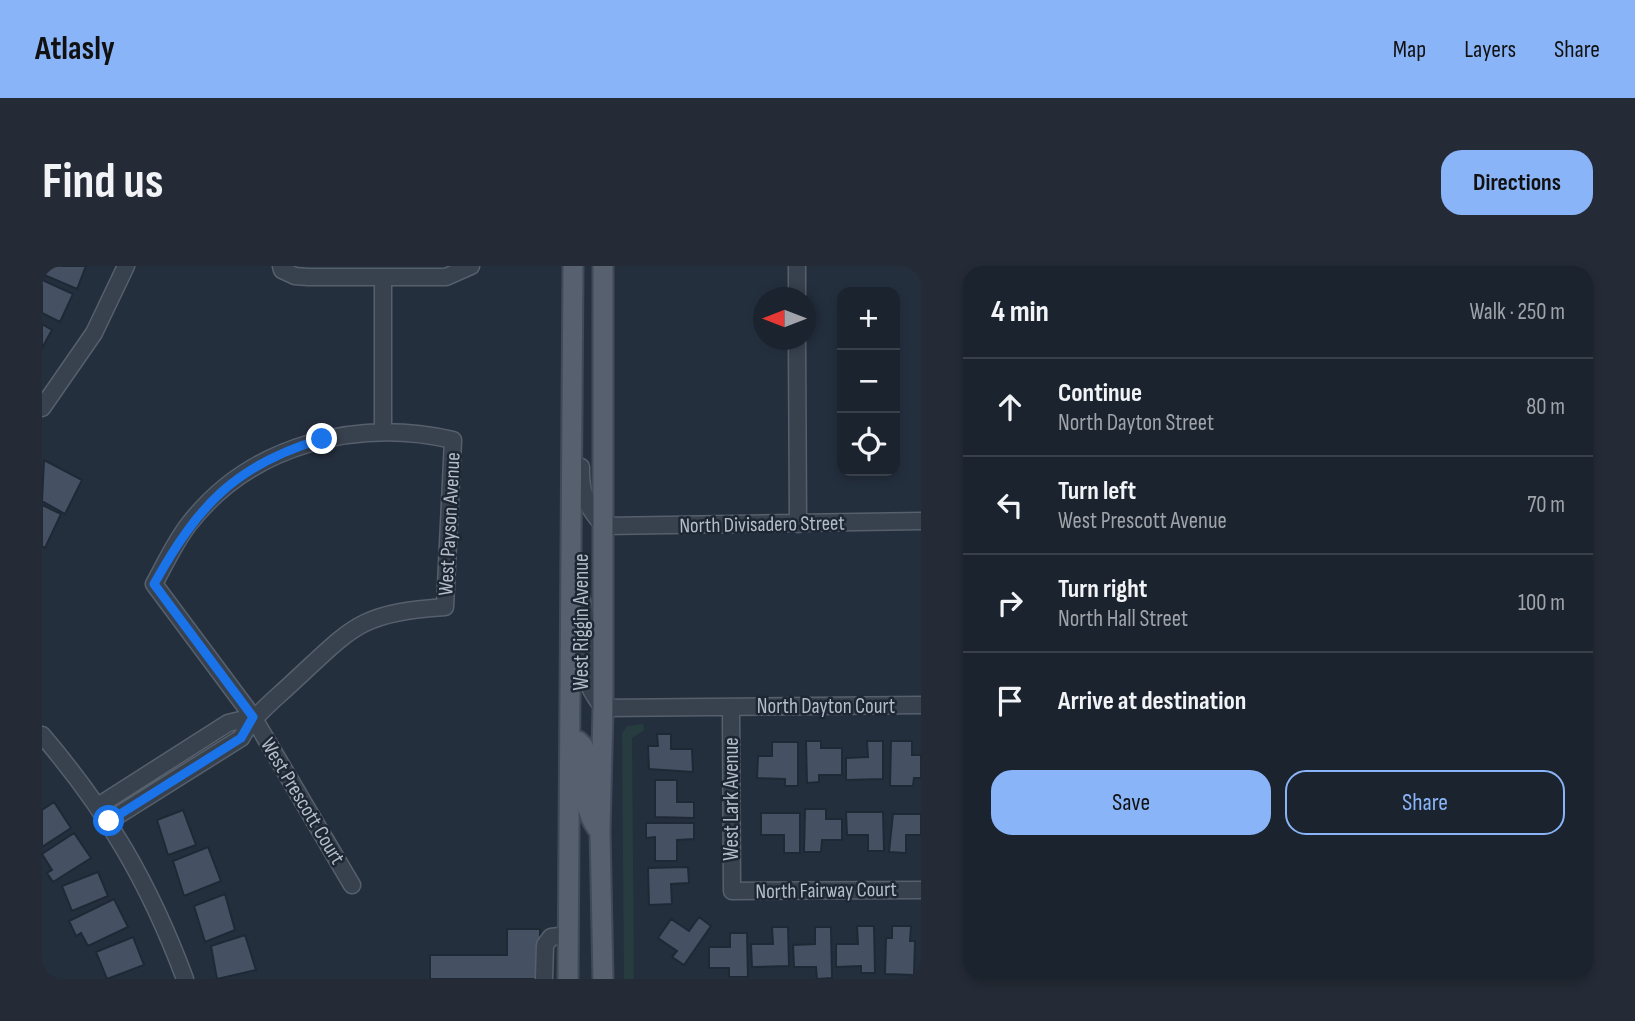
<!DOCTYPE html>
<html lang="en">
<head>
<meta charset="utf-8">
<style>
	:root { --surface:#1b232e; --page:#242b36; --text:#f1f3f6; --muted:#a0a4aa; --line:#39404a; --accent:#8ab4f8 }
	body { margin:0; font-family:"Sofia Sans Condensed",sans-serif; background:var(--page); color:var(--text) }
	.controls { position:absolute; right:21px; top:21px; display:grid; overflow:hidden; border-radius:14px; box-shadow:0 4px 10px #0003 }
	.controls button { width:63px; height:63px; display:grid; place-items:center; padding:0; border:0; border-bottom:2px solid var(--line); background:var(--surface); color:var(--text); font:35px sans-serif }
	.compass { position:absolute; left:711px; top:21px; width:63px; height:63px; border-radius:50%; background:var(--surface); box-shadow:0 4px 10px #0003; rotate:270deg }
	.stop { position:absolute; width:21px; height:21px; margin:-16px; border:5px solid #1a73e8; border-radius:50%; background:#fff }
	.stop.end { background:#1a73e8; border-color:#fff; box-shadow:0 2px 7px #0008 }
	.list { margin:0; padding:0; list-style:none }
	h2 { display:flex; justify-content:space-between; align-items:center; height:91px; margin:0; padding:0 28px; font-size:30px }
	h2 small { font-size:23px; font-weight:400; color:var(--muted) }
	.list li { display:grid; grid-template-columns:46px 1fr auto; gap:21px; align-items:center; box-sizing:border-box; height:98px; padding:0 28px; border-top:2px solid var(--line) }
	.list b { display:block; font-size:26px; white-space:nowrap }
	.list p { margin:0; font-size:23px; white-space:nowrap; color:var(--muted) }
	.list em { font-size:23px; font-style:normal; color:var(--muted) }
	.actions { display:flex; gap:14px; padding:21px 28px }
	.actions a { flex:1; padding:16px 0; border:2px solid var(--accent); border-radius:21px; text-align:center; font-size:24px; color:var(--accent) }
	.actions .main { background:var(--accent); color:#111 }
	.icon { flex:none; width:38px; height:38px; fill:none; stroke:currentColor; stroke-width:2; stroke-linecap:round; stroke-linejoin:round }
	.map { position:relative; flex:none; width:879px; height:713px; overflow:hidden; border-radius:21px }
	header { display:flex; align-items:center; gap:42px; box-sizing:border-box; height:98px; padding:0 35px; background:var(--accent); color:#111 }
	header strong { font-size:33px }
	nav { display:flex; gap:38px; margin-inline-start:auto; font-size:24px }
	.intro { display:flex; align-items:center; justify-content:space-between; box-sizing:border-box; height:168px; padding:0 42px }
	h1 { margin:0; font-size:49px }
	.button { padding:18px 32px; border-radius:21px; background:var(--accent); color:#111; font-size:24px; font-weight:700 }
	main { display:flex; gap:42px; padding:0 42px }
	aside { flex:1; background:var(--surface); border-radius:21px; box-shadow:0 4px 10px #0003 }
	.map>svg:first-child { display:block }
	.green { fill:#263c3f }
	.building { fill:#455162; stroke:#1f2835; stroke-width:2 }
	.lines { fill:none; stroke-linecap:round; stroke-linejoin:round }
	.minor-casing { stroke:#565f6c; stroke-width:19 }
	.major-casing { stroke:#414a57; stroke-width:23 }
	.minor { stroke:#38414e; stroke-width:16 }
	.major { stroke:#56606e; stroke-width:19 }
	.route { stroke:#1a73e8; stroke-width:9 }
	.labels { text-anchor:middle; stroke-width:5; stroke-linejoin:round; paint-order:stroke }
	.street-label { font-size:21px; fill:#b4bcc9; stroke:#1d2633 }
</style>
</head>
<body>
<header>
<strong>Atlasly</strong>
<nav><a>Map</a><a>Layers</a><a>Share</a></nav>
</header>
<div class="intro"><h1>Find us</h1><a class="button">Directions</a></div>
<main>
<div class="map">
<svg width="879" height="713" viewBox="0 0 879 713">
	<rect width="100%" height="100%" fill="#242f3e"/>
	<path class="green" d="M601,458L602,464L590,472L592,713H582L580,468L585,460Z"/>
	<path class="building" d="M0,0H44L35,23L0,8Z
		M0,14L31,28L18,56L0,47Z
		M0,58L10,64L0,82Z
		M2,194L40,214L23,248L0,235Z
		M0,239L19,248L3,282L0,280Z
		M615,468H629V483H650L651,506L607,503L606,480H616Z
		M764,475H779V482H800V509H777V516L765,517Z
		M825,475H841V513L804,514V492L826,491Z
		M849,475H870V489H879V512H872L871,520H848Z
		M730,476H756V520H743V513L715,512L716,490H730Z
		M613,514H635V536H652V552L613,551Z
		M12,536L29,562L0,581V544Z
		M763,543H784V553H800V574H780L779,586H762Z
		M141,544L154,579L126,589L115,554Z
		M804,546H841L842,585H826V569H805Z
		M719,547H758V587H742V569H719Z
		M851,548H879V569H864V587L847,586Z
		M604,557H652V573L635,574V595H613V571L604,572Z
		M32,567L49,592L11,616L5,607L10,604L0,588Z
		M166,581L179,615L142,630L131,595Z
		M646,601L647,617L629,618L630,638L607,639L606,602Z
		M56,606L66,630L30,645L20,620Z
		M183,628L193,664L163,676L152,640Z
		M72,633L86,661L46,680L39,667L34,670L27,655Z
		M657,651L669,660L642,699L630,691L635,685L616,672L629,653L647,665Z
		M815,660H832L833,707H819V700L794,701V678H816Z
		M850,660H869L868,675H873L872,709L843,708L844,672H850Z
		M730,661H746L747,700L710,701L709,678H731Z
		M773,661H789L790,712L775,713L774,701H752L751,679L773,678Z
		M465,663H498V713H388V689H465Z
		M688,667H705L706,711H687V702H667V681H688Z
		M203,669L214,704L175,713L169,680Z
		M91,671L102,699L65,713L54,686Z"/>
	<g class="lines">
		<g class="minor-casing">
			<path id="minor" d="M239,0L240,4L253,10L266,11H404L429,0
				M755,0V32
				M755,74L756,258
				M0,142L52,67L84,0
				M341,166V11
				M539,201C538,226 545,242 562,260L879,255
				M529,310C553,344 537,381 547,418C549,427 556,434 561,442L879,439
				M689,441L690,625L879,624
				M0,469C66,546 108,619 143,713
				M56,540L186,457L211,451
				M67,555L199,472C212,449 231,435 250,417C311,361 316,347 403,341L411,174C315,152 209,178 147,258C133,276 123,298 112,318L211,451L310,619
				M502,713L503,679L509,671L526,669"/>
		</g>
		<g class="major-casing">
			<path id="major" d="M561,0V442L558,565L561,713
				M528,474L536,475L541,480C544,506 539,541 555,562
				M526,713L531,0"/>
		</g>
		<use href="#minor" class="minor"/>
		<use href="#major" class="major"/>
	</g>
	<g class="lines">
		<path class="route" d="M67,555L199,472L211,451L112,318C155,241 192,199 280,173"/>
	</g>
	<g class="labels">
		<g class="street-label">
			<text transform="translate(407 258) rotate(-87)" y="7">West Payson Avenue</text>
			<text transform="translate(720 258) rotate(-1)" y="7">North Divisadero Street</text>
			<text transform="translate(539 356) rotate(-90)" y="7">West Riggin Avenue</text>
			<text x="784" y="447">North Dayton Court</text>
			<text transform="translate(689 533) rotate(-90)" y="7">West Lark Avenue</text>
			<text transform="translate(261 535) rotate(59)" y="7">West Prescott Court</text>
			<text transform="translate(784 624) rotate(-1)" y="7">North Fairway Court</text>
		</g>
	</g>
</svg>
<div class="controls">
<button>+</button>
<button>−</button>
<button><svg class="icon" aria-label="locate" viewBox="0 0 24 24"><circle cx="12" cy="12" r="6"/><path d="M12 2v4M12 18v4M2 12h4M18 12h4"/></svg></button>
</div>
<svg class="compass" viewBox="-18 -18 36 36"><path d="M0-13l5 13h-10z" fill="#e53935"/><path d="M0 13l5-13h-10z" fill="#a0a4aa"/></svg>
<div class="stop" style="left:67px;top:555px"></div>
<div class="stop end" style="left:280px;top:173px"></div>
</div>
<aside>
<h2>4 min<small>Walk · 250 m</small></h2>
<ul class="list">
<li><svg class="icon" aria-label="ahead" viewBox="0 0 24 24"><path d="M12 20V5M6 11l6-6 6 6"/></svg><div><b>Continue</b><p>North Dayton Street</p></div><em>80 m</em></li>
<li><svg class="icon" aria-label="left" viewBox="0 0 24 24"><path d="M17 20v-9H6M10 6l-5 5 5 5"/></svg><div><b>Turn left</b><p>West Prescott Avenue</p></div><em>70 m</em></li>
<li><svg class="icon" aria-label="right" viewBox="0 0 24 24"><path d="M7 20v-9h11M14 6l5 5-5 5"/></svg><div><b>Turn right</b><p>North Hall Street</p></div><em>100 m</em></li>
<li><svg class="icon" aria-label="arrive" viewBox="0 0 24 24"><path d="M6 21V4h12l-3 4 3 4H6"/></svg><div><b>Arrive at destination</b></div></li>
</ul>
<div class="actions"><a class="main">Save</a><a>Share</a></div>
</aside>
</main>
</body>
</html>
